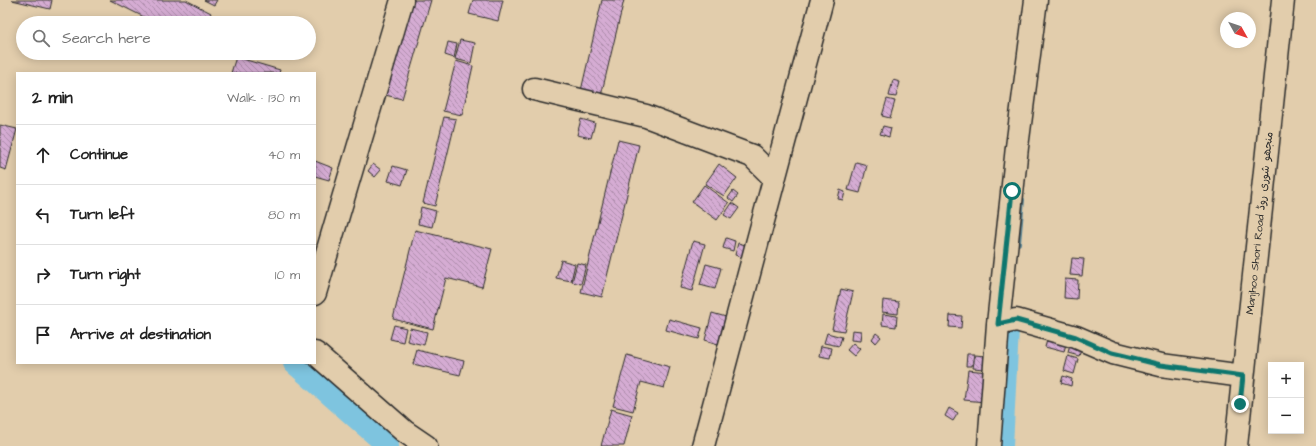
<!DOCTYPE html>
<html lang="en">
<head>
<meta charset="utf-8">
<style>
	:root { --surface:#fff; --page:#f2f2f2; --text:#222; --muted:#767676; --line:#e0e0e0 }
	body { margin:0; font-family:"Architects Daughter","Playpen Sans Arabic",sans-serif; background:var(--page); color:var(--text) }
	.controls { position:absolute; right:12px; bottom:12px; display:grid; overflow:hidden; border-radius:0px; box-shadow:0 2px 10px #0003 }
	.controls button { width:36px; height:36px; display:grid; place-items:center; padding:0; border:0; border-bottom:1px solid var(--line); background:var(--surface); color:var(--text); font:20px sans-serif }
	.compass { position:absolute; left:1220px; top:12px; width:36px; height:36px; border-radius:50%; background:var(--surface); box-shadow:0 2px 10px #0003; rotate:130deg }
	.stop { position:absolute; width:12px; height:12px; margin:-9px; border:3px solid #0f766e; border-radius:50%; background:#fff }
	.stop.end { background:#0f766e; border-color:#fff; box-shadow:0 1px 4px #0008 }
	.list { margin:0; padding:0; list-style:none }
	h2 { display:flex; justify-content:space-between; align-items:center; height:52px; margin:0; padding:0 16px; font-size:17px }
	h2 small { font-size:13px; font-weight:400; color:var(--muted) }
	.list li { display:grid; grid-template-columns:26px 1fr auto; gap:12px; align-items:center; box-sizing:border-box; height:60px; padding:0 16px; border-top:1px solid var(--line) }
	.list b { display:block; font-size:15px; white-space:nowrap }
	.list em { font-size:13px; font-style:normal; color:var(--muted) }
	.icon { flex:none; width:22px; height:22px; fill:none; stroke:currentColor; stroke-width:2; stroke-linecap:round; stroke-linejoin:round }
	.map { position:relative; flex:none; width:1316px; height:446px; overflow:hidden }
	.search { position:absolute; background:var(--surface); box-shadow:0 2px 10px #0003; left:16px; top:16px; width:300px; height:44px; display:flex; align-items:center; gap:10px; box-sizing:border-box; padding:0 14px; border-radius:22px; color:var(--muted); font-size:15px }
	.panel { position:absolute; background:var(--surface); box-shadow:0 2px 10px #0003; left:16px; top:72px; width:300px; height:292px; border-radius:0px }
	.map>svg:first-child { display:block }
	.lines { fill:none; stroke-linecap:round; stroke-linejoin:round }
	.stream { stroke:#5d8797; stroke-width:6 }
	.canal { stroke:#7ec4df; stroke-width:22 }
	.building { fill:url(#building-back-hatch); stroke:#2b2b2b }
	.minor-casing { stroke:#2b2b2b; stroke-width:25 }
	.minor { stroke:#e2cdac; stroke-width:22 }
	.route { stroke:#0f766e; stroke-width:5 }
	.labels { text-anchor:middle; stroke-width:4; stroke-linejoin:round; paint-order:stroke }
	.street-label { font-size:11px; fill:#2b2b2b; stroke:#e2cdac }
</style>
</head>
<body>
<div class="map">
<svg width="1316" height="446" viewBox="0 0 1316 446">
	<defs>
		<pattern id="building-back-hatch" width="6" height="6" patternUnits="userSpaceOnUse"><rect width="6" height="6" fill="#d5acd3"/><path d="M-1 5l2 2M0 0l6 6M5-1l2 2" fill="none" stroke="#ad8cab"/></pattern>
	</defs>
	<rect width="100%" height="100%" fill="#e2cdac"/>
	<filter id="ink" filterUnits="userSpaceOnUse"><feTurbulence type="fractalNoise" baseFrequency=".025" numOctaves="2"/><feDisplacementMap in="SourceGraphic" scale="8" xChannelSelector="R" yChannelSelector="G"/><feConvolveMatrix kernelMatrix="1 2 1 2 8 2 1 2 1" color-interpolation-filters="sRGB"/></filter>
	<g filter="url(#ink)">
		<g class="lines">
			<path class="stream" d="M1018,243L1022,200"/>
			<path class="canal" d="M294,363L388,446
				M1002,446L1008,329"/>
		</g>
		<path class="building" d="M12,0H52L50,9Z
			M110,0H186L211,13L206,23H156Z
			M204,0H217L214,5Z
			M413,0H431L402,99L385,95Z
			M473,0H503L498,21L469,14Z
			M602,0H624L600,100L580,95Z
			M460,40L475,43L471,63L455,59Z
			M448,42L457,44L454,58L445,55Z
			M236,57L280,70L279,73H231Z
			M456,61L473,66L462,115L443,111Z
			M893,80L900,82L896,97L889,96Z
			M887,99L895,101L890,118L882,116Z
			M444,117L456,119L435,206L423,203Z
			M581,119L595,123L591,138L577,135Z
			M0,125L17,129L6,170L0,168Z
			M883,126L891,128L889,137L880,134Z
			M618,140L639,145L602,297L581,292Z
			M315,161L333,168L329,180L315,176Z
			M856,162L867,165L860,193L848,190Z
			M373,164L381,170L375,177L368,171Z
			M719,164L737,178L724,196L705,184Z
			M393,166L407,170L402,185L388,181Z
			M704,185L729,203L717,220L692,202Z
			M840,190L845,192L843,200L838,199Z
			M733,191L738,195L733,202L728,198Z
			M732,203L739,208L731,219L724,215Z
			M421,207L436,211L432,227L418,224Z
			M415,230L492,249L482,287L446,278L433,329L393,319Z
			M726,238L735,241L733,251L723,248Z
			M693,241L705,244L692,291L680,288Z
			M738,243L746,245L742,257L735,255Z
			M1072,258L1084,259L1082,276L1070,275Z
			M561,260L575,264L571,281L556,278Z
			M577,263L586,265L581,284L572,282Z
			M706,264L721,268L715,289L700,285Z
			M1065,279L1078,280L1077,299L1064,298Z
			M841,289L853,292L844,331L832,329Z
			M883,300L899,302L898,314L882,312Z
			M712,313L726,317L718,344L705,340Z
			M883,314L897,316L896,327L882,325Z
			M950,315L962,316L961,328L949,327Z
			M669,319L702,328L699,339L666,330Z
			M394,325L406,328L403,342L390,339Z
			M410,328L427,332L424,345L407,341Z
			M852,330L861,331L860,341L851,340Z
			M827,333L842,337L839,346L824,343Z
			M876,333L881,337L876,343L872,339Z
			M1048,337L1067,342L1064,352L1045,347Z
			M1071,340L1083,344L1079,356L1068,353Z
			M853,343L860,349L854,356L847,350Z
			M821,346L832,348L830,358L819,356Z
			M417,350L464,361L460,375L413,364Z
			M967,354H974L972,366H966Z
			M627,355L670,367L664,388L641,382L633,411L613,406Z
			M975,355L985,356L984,369L973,368Z
			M1068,356L1078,359L1074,374L1064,371Z
			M968,370L988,372L985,402L964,400Z
			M1063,376L1072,379L1071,386L1061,383Z
			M949,408L958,413L953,421L945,416Z
			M611,409L632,415L624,446H601Z"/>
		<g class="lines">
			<g class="minor-casing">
				<path id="minor" d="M534,89L646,116L752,156L774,178
					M315,293L402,0
					M998,324L1016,320L1076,337L1113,353L1161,365L1243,376
					M315,353L404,431L426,446
					M703,446L822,0
					M989,446L998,324L1017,147L1036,0
					M1236,446L1283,0"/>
			</g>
			<use href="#minor" class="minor"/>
		</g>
	</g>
	<g class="lines" filter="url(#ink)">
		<path class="route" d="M1012,191L998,324L1016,320L1076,337L1112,353L1125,356L1161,365L1243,376L1240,404"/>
	</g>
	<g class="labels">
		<g class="street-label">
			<text transform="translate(1259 223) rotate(-84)" y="4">Manjhoo Shori Road منجھو شوری روڈ</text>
		</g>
	</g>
</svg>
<div class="controls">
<button>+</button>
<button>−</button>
</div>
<svg class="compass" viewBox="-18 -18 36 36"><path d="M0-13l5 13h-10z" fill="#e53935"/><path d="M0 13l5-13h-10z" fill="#767676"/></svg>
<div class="stop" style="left:1012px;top:191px"></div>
<div class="stop end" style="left:1240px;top:404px"></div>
<div class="search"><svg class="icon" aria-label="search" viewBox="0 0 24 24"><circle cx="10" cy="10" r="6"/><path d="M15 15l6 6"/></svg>Search here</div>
<section class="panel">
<h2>2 min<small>Walk · 130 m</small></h2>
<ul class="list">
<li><svg class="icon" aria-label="ahead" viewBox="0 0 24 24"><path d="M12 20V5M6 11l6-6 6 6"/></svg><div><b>Continue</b></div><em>40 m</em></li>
<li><svg class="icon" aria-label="left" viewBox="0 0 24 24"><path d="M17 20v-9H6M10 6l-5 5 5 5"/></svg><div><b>Turn left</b></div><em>80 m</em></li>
<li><svg class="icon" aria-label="right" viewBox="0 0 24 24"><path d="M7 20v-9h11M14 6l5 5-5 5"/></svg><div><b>Turn right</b></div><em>10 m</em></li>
<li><svg class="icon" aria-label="arrive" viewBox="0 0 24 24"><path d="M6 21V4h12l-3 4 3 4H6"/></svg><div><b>Arrive at destination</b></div></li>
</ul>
</section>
</div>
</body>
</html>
